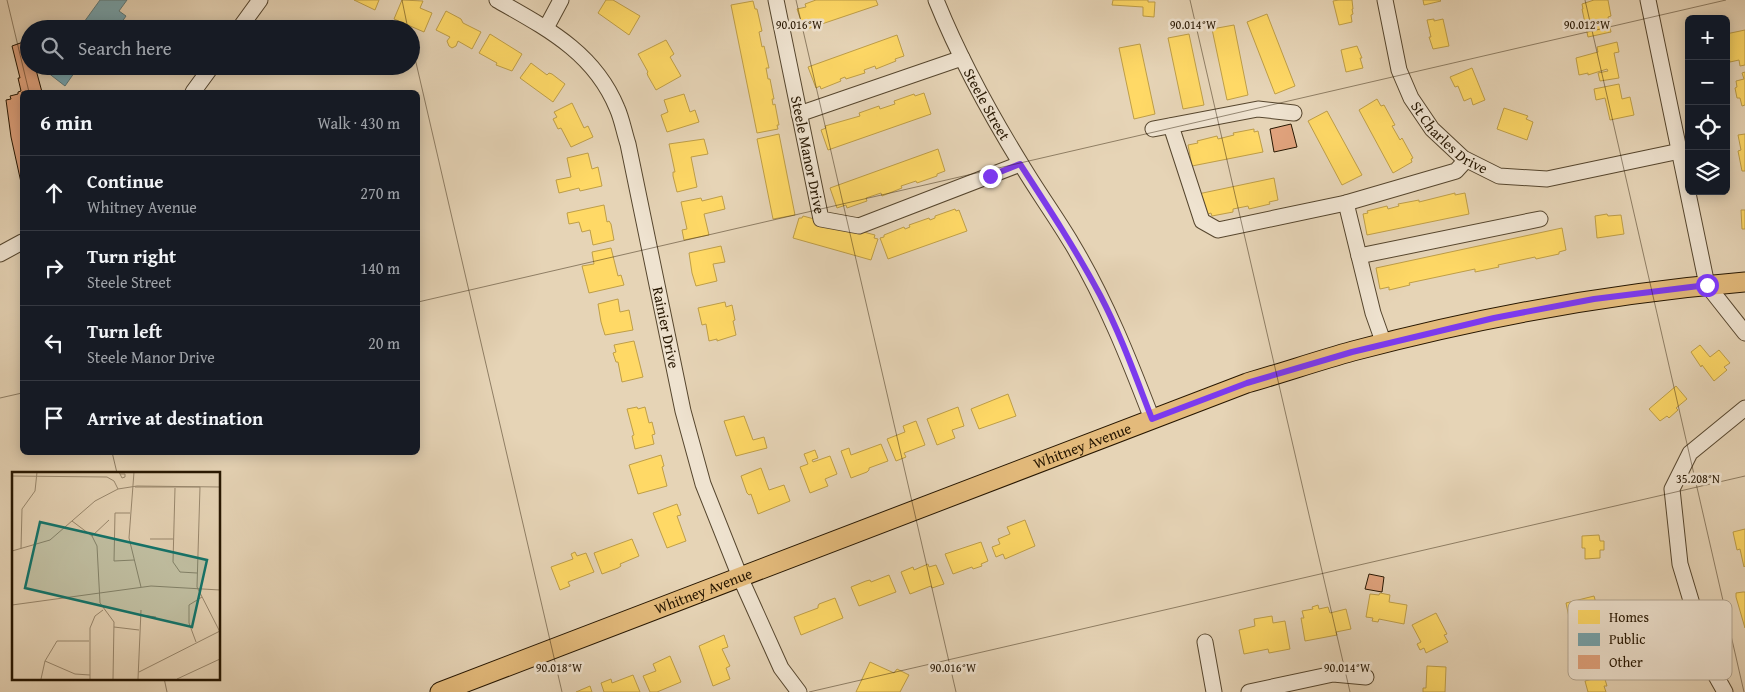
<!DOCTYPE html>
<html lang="en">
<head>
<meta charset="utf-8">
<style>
	:root { --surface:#171b24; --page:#20242c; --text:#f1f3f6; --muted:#9ea1a6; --line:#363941 }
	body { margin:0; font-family:"Gentium Book Plus",serif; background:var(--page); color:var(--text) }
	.controls { position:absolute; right:15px; top:15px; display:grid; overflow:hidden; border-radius:8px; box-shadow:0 2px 12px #0003 }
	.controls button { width:45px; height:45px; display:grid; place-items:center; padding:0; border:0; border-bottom:1px solid var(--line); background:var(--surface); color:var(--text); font:25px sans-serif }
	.stop { position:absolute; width:15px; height:15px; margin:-11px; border:4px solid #7c3aed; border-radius:50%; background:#fff }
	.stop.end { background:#7c3aed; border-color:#fff; box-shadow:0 1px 5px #0008 }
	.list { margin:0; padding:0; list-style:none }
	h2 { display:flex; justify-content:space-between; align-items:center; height:65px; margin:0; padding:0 20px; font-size:21px }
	h2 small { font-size:16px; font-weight:400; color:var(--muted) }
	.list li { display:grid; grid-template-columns:32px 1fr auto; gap:15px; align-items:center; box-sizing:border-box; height:75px; padding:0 20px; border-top:1px solid var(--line) }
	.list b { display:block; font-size:19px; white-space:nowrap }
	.list p { margin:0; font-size:16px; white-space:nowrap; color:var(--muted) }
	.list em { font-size:16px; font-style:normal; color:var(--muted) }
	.icon { flex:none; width:28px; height:28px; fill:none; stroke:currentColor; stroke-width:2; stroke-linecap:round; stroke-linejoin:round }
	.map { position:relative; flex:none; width:1745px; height:692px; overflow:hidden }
	.search { position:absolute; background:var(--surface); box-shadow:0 2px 12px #0003; left:20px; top:20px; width:400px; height:55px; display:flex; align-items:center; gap:12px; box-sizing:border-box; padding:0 18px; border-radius:28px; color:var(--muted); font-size:19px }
	.panel { position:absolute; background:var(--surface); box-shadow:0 2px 12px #0003; left:20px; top:90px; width:400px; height:365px; border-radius:8px }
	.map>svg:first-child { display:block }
	.homes { fill:#ffd966; stroke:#be9e48 }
	.public { fill:#76a5af; stroke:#5e7a7b }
	.building { fill:#e1a37d; stroke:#261601 }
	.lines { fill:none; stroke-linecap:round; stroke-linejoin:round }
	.minor-casing { stroke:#56462e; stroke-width:17 }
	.major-casing { stroke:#261601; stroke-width:21 }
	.minor { stroke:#efe3d0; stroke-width:15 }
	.major { stroke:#e3ba7b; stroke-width:19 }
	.route { stroke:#7c3aed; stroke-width:6 }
	.ticks { fill:none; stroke:#261601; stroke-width:1; stroke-opacity:0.45 }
	.labels { text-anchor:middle; stroke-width:5; stroke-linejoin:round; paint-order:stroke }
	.street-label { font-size:15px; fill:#261601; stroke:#efe3d0 }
	.inset-road { fill:none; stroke:#99886e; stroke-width:1 }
	.view { fill:#0f766e; fill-opacity:0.15; stroke:#0f766e; stroke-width:2.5 }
	.inset-edge { fill:none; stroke:#261601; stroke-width:2.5 }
	.key { fill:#efe3d0; stroke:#b3a692; stroke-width:1 }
	.key-label { font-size:14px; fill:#261601 }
	.ticks-label { font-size:12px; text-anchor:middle; fill:#261601; stroke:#efe3d0; stroke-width:5; stroke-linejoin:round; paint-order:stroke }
</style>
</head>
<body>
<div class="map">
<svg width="1745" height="692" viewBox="0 0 1745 692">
	<rect width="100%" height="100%" fill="#e6d4b6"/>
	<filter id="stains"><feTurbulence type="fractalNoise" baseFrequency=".004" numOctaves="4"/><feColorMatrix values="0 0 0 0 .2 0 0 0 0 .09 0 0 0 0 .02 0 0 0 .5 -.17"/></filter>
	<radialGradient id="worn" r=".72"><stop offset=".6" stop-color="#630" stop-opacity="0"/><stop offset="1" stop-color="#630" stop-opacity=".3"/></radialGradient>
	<path class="homes" d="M354,0H379L375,10Z
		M402,0L423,1L420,8L432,13L424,32L394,19Z
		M606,0H613L640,16L629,35L598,13Z
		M816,0H876L878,5L804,30L797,9L806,7L805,4Z
		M1113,0H1148V2H1155L1154,17L1143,16V7L1112,5Z
		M1339,0H1352L1353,9H1352L1353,14L1351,15L1352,22L1339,25L1333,1Z
		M1423,0H1440L1441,1L1424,5Z
		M1594,0H1608L1611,16L1608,17L1611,32L1588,37L1582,9H1583L1582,4Z
		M753,1L755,9H757L762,31L759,32L762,47L764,46L769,68H766L768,79H770L774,99H772L773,105L775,104L779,125H777L778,129L757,133L731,5Z
		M446,11L461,19L463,23L481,32L472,49L458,41L456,46L452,48L449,46L447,41L450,37L436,30Z
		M1267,14L1295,86L1275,94L1247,22Z
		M1434,19V21L1443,19L1449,46L1433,49L1429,37H1431L1427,20Z
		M1234,25L1248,95L1227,100L1212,29Z
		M1745,30V65L1740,66L1739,60L1730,62L1726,46H1729L1726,34Z
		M490,34L522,54L512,71L496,65L497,63L479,53Z
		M1189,34L1204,105L1183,109L1168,38Z
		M897,35L904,56L895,59L896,61L876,69L875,66L864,70L865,73L846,79L845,77L840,79L841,81L821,89L820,86L816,88L808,67Z
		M666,40L674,54L670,57L681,76L656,90L648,76L647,73L648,72L638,54Z
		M1617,42L1619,52L1614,53L1619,78L1600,81L1598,73L1608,71L1607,69L1588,75V73L1579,75L1576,58L1598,52L1597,47Z
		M1140,44L1155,114L1134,119L1119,48Z
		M1357,46L1362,58H1360L1363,68L1346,72L1341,50Z
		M531,63L547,75L549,73L552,74L565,84L553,102L520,78Z
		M1472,68L1485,100L1473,105L1471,98L1464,101L1458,86L1455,87L1450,77Z
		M1745,72V105L1742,106L1740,98H1737L1735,88L1737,87L1736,81L1744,79L1742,73Z
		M1619,84L1622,99L1630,97L1634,115L1610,120L1605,98L1596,100L1594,89Z
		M924,93L931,114L828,150L821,130L826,128L825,126L860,116L859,113L879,106L880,109L895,104L894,101L914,94L915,96Z
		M684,94L690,112L695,110L699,122L667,132L661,115L668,112L664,100Z
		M1377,99L1381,106L1384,105L1395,125L1392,126L1400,140L1402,138L1413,158L1411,159L1412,162L1393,173L1359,110Z
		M572,103L584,128L588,126L593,137L571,147L561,128L558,129L553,119L557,117L554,112Z
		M1504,108L1528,116L1526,119L1533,122L1527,140L1497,129Z
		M1327,111L1362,175L1342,185L1308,121Z
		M1254,129V132L1258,131L1263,152L1192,166L1188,145L1198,143L1197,141L1217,136L1218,139L1234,135L1233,133Z
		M779,134L795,215L773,219L757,139Z
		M1745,134V171H1742L1738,151L1741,150L1738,135Z
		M704,139L708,154L691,157L697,187L677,192L673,176V172H675L669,144Z
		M938,149L945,171L937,174V176L917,183L916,181L901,186L902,188L882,196L881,193L866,198L867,201L847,208L846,205L837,208L830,188Z
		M588,153L592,169L598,167L602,186L580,191L579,188L559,193L556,180L571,177L567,158Z
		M1274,178L1278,200L1269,202L1270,204L1249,209L1248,206L1233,209V212L1212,216L1211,213L1202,216L1198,194Z
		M1455,193V195L1465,193L1469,214L1367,235L1363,214L1368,213L1367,211L1387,206L1388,209L1399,206L1398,204L1419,200V202Z
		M722,196L725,209L704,214L709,235L684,240L682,230L687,229L681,202L701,198L702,201Z
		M604,205L607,222L609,221L611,224L614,240L593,245L590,230L582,232L579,222L569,224L567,213Z
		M955,209L956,211L959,210L967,231L888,259L880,238L884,237V235L904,227L905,229L910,227L909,225L929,218L930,220L935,218V216Z
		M1741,210H1745V229H1742Z
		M1607,214L1608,216L1621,215L1624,234L1597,238L1595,216Z
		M803,216L875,235L874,238L878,239L871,260L793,238L799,218H802Z
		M1562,228L1566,250L1559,252V254L1536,259L1535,257L1498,265L1499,267L1475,272V269L1409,283L1410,285L1389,290V287L1380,289L1376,268Z
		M721,246L725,262L713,264L717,281L696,286L692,273L689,253Z
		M611,248L618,276L621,275L624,285L589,293L582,266L594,264L592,252Z
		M618,299L620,312L629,310L633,330L605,335L601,322L598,304Z
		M725,302L726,307L732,305L735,320L733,321L736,335L717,341V339L709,341L706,324L702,325L698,308Z
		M634,341L643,377L622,382L618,362H616L613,353L616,352L614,345Z
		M1700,345L1710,357L1719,350L1730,363L1724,367L1727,370L1714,381L1702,365L1701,367L1691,352Z
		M1676,386L1687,399L1676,408L1678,410L1669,418L1667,416L1660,421L1649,409Z
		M1008,394L1016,416L979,429L971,409Z
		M637,407L638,409L645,407L649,423L652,422L655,434L652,435L654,444L635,449L632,436L634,435L627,409Z
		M958,407L964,426L952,430L955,438L937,445L927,419Z
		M744,416L753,440L764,437L767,448L736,456L724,421Z
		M916,421L925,445L904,453L906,457L896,461L887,439L905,432L903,426Z
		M881,444L888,461L869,468V470L867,472L851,478L841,451L849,448L851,455Z
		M815,450L818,458L812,460L813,462L830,456L837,474L825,479L828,486L810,493L800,467L808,464L804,454Z
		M661,455L664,466L662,467L667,486L638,494L629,465Z
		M761,468L769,490L784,485L790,501L758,514L751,494L749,495L747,493L741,476Z
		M677,504L681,515L677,516L686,541L667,548L653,513Z
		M1025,520L1035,546L1005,559L1003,554L996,557L992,547L1000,544L998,539L1010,534L1007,527Z
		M1745,529V566L1744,567L1740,549L1737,550L1733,532Z
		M1599,535L1600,541H1604V550H1600V558L1585,559V548H1582V536Z
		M632,539L639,556L620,564L621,566L618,568L602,574L594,553Z
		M981,542L988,561L981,564L982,566L973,569L972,567L953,574L945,554Z
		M575,552L577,556L586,553L594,572L568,582L570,586L560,590L551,567L573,559L571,554Z
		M928,564L929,567L936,565L944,584L932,588L931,586L910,594L901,572L913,567L914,570Z
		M889,575L896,592L859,606L851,587L866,581L870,580L871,582Z
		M1743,592H1745V628L1736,597V593Z
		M1380,593L1390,595L1389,602L1407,605L1404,624L1379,619L1378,622L1372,621L1373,618L1366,617L1370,594L1379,595Z
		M1594,596L1600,617L1604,616L1607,629L1580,635L1577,625L1584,623L1583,619L1570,622L1566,603Z
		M835,598L843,618L801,635L794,617L818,608V606L819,604Z
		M1318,605L1319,609L1328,607L1330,613L1346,609L1351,629L1336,632L1337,635L1305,641L1301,618H1304L1302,611L1313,609L1312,607Z
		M1436,613L1447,634L1444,635L1448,642L1426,653L1424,648L1420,650L1417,644L1421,642L1412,625Z
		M1272,616L1273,623L1285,621L1290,649L1269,653L1268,649L1244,654L1239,630L1255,626L1254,619Z
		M724,635L728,647L722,649L730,666L726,668L730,679L713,686L699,646Z
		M670,656L681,682L657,692H650L643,676L656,671L653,664Z
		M870,662L894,673L897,669L909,675L900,692H856Z
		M1427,666L1446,667L1445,692H1423V688H1426Z
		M633,675L640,692H604L601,683L611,679L612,683Z
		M1604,676L1607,686H1604L1606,692H1588L1585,681Z
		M590,686L592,692H576Z"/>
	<path class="public" d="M100,0H127L119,11L126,16L117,29H79Z
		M51,66H79L65,86L47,72Z"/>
	<path class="building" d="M26,41L27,43L29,42V66H35L42,92H22V187L11,137L6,100L11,99L10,96L18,94V92L21,91L18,78H20L12,46Z
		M1291,124L1297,147L1274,152L1270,129Z
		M1369,574L1384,577L1382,592L1365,589Z"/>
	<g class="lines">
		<g class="minor-casing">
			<g id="minor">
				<path id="s1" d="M497,0C546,28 594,52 617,108C622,119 624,132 628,144L683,411L703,484L740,577L781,668L799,692"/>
				<path id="s2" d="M776,0L821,219L859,226L1020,164"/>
				<path id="s3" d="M936,0C959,57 989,112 1021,164C1037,191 1056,217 1072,244C1105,299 1129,359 1152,419"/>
				<path id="s4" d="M1385,0L1399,70L1411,98L1432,129L1463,158L1499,176L1547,179L1680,151"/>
				<path d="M1648,0L1707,285L1745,333"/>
				<path d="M546,28L561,0"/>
				<path d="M239,29L260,0"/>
				<path d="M193,92L212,66"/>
				<path d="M799,114L962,58"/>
				<path d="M1171,126L1202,221L1218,230L1346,203"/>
				<path d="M1153,129L1258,109L1294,113"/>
				<path d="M0,254L22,242"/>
				<path d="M1359,256L1540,219"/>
				<path d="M1384,344L1373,313L1346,203L1456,171L1466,160"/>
				<path d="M1205,642L1214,692"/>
				<path d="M1249,692L1333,674L1366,677"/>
				<path d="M1725,692L1711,667L1680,564L1672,489L1690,453L1745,408"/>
			</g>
		</g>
		<g class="major-casing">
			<g id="major">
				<path id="s5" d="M440,692L1247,383C1282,373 1317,361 1353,351C1481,317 1612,293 1745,282"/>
			</g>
		</g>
		<use href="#minor" class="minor"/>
		<use href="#major" class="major"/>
	</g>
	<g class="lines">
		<path class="route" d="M990,176L1020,164C1048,207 1076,250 1100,295C1121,335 1136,378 1152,419L1247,383L1352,352L1494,318L1594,299L1707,285"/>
	</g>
	<path class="ticks" d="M7,0L29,92M402,0L408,29M796,0L956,692M1190,0L1350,692M1585,0L1744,692M411,41L562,692M418,302L1726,0M0,398L22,393M112,452L117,473M164,678L167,692M809,692L1745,476"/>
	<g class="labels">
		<g class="street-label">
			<text dy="5" stroke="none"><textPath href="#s3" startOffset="116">Steele Street</textPath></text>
			<text dy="5" stroke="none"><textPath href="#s4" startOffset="158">St Charles Drive</textPath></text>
			<text dy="5" stroke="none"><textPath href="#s2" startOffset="158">Steele Manor Drive</textPath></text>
			<text dy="5" stroke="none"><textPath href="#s1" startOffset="390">Rainier Drive</textPath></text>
			<text dy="5" stroke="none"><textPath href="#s5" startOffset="688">Whitney Avenue</textPath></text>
			<text dy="5" stroke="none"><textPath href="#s5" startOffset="282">Whitney Avenue</textPath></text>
		</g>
	</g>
	<g transform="translate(12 472)">
		<rect width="208" height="208" fill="#e6d4b6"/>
		<path class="inset-road" d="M107,0L110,6L113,5V2H108M122,0L117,66L129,115M0,4L95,5L102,9L106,17M123,15H188M188,15L185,115L208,160M163,16L161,90L168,100L185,101M118,41H103L102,89L122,88M60,49L80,64L85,74L88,131L102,150L101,207M80,64L97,48M138,67H161M9,77L10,37L23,19L25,0M0,79L38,68L83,29L106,17L125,14L208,15M0,133L139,114L208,118M129,143L144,145M102,155L127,158M184,170L177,151V133L190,125M33,189L63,202L78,203M127,200L208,159M29,207L33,189L45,169H77M78,207V156L83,144L91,138M126,207L129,138M165,207L208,187"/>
		<path class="view" d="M28,50L195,88L180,155L13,116Z"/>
		<rect width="208" height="208" class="inset-edge"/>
	</g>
	<rect x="1568" y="600" width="164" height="80" rx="8" class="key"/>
	<rect x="1578" y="610" width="22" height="14" fill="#ffd966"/>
	<rect x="1578" y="633" width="22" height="13" fill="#76a5af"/>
	<rect x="1578" y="655" width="22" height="14" fill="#e1a37d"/>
	<g class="key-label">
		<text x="1609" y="622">Homes</text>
		<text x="1609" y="644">Public</text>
		<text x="1609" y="667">Other</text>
	</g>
	<g class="ticks-label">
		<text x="799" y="29">90.016°W</text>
		<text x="1193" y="29">90.014°W</text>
		<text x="1587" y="29">90.012°W</text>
		<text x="1698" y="483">35.208°N</text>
		<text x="559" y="672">90.018°W</text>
		<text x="953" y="672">90.016°W</text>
		<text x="1347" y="672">90.014°W</text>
	</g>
	<rect width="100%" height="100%" filter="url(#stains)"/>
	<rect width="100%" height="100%" fill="url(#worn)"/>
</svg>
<div class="controls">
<button>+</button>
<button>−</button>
<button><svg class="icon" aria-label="locate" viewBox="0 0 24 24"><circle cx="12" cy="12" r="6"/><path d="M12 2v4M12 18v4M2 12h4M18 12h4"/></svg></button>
<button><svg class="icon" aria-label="layers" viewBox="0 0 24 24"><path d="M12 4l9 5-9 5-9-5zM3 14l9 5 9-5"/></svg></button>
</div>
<div class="stop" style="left:1707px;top:285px"></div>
<div class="stop end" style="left:990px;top:176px"></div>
<div class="search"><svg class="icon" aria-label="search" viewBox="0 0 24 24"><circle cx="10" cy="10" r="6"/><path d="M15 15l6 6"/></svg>Search here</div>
<section class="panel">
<h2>6 min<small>Walk · 430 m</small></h2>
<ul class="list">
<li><svg class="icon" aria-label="ahead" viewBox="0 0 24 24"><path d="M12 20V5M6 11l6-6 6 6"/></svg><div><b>Continue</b><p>Whitney Avenue</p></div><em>270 m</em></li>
<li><svg class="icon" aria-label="right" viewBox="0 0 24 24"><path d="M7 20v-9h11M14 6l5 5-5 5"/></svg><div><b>Turn right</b><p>Steele Street</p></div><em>140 m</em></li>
<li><svg class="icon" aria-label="left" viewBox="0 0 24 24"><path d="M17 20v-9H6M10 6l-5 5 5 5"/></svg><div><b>Turn left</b><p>Steele Manor Drive</p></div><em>20 m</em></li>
<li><svg class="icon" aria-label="arrive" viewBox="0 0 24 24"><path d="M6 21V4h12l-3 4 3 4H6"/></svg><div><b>Arrive at destination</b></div></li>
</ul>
</section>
</div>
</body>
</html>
